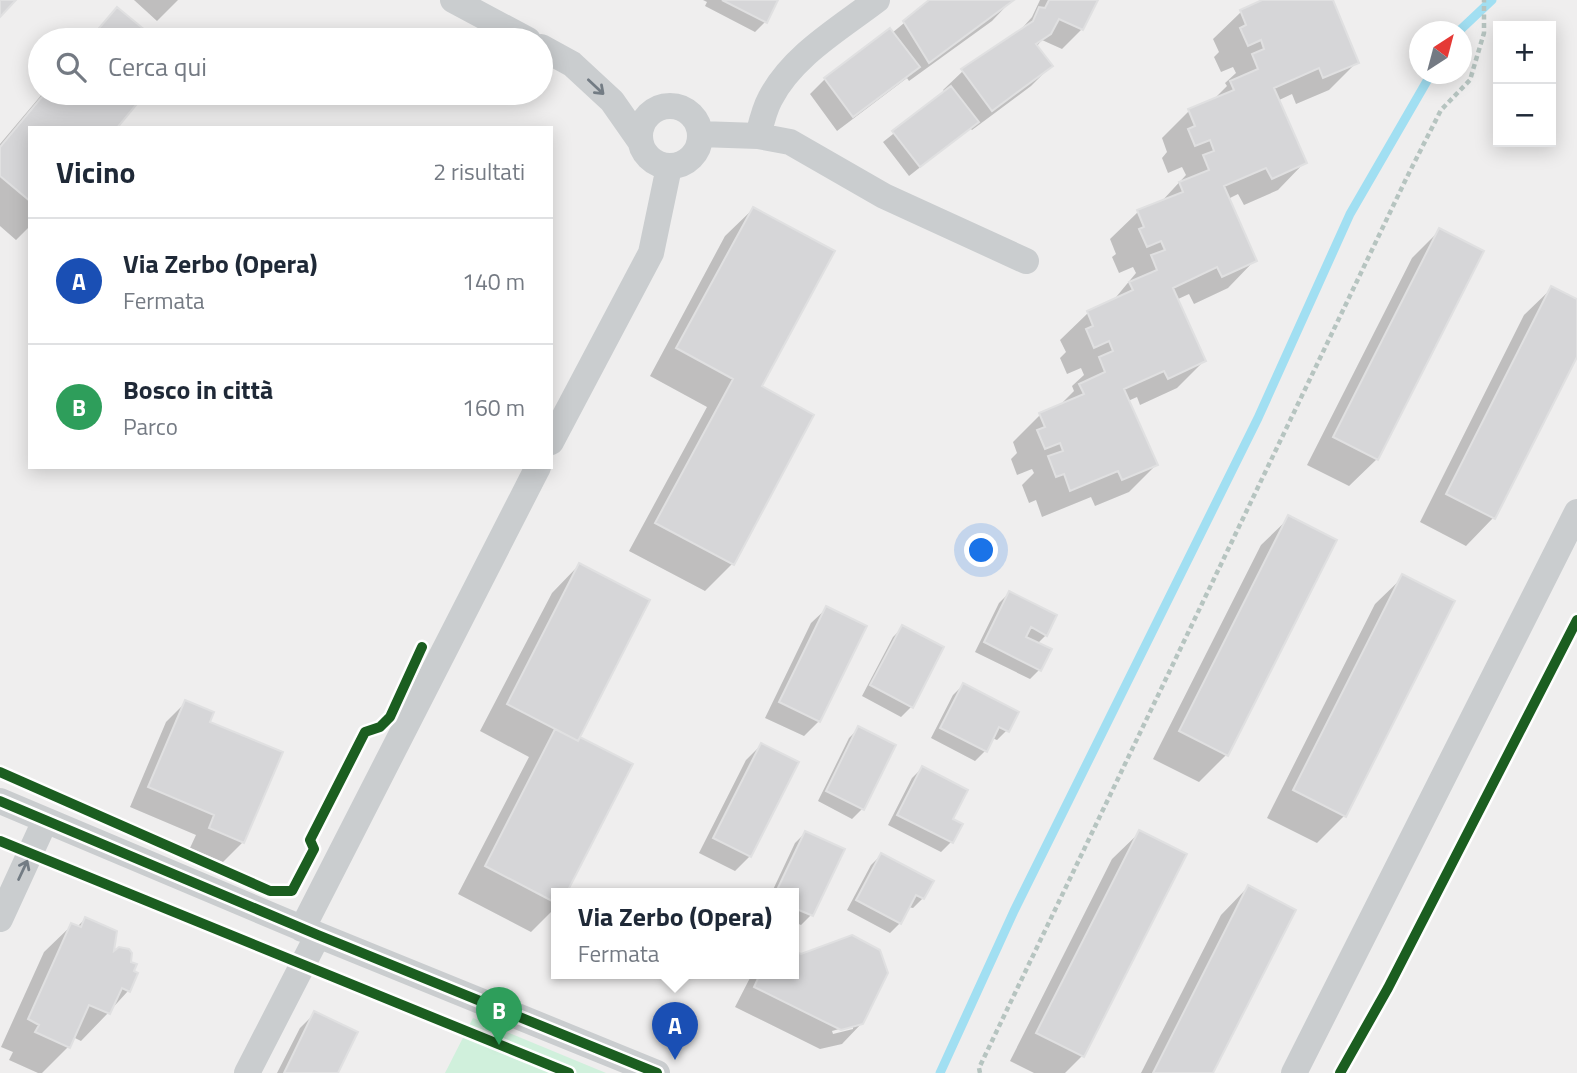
<!DOCTYPE html>
<html lang="it">
<head>
<meta charset="utf-8">
<style>
	:root { --surface:#fff; --page:#f6f6f7; --text:#1f2937; --muted:#747a83; --line:#e0e1e3; --accent:#2563eb }
	body { margin:0; font-family:"Titillium Web",sans-serif; background:var(--page); color:var(--text) }
	.controls { position:absolute; right:21px; top:21px; display:grid; overflow:hidden; border-radius:0px; box-shadow:0 4px 18px #0003 }
	.controls button { width:63px; height:63px; display:grid; place-items:center; padding:0; border:0; border-bottom:2px solid var(--line); background:var(--surface); color:var(--text); font:35px sans-serif }
	.compass { position:absolute; left:1409px; top:21px; width:63px; height:63px; border-radius:50%; background:var(--surface); box-shadow:0 4px 18px #0003; rotate:36deg }
	.you { position:absolute; left:982px; top:551px; width:24px; height:24px; margin:-18px; border:5px solid #fff; border-radius:50%; background:#1a73e8; box-shadow:0 0 0 10px #1a73e833 }
	.badge { display:grid; place-items:center; width:46px; height:46px; border-radius:50%; background:var(--accent); color:#fff; font-size:23px; font-weight:700 }
	.pin { position:absolute; translate:-50% -58px; filter:drop-shadow(0 2px 4px #0008) }
	.pin::after { content:''; position:absolute; top:37px; width:24px; height:21px; background:inherit; clip-path:polygon(0 0,100% 0,50% 100%) }
	.popup { position:absolute; left:551px; top:888px; width:248px; height:91px; box-sizing:border-box; display:grid; place-content:center; border-radius:0px; background:var(--surface); filter:drop-shadow(0 2px 5px #0005); font-size:23px; white-space:nowrap; color:var(--muted) }
	.popup b { font-size:26px; color:var(--text) }
	.popup::after { content:''; position:absolute; left:50%; top:100%; margin-left:-14px; border:14px solid transparent; border-top-color:var(--surface) }
	.list { margin:0; padding:0; list-style:none }
	h2 { display:flex; justify-content:space-between; align-items:center; height:91px; margin:0; padding:0 28px; font-size:30px }
	h2 small { font-size:23px; font-weight:400; color:var(--muted) }
	.list li { display:grid; grid-template-columns:46px 1fr auto; gap:21px; align-items:center; box-sizing:border-box; height:126px; padding:0 28px; border-top:2px solid var(--line) }
	.list b { display:block; font-size:26px; white-space:nowrap }
	.list p { margin:0; font-size:23px; white-space:nowrap; color:var(--muted) }
	.list em { font-size:23px; font-style:normal; color:var(--muted) }
	.icon { flex:none; width:38px; height:38px; fill:none; stroke:currentColor; stroke-width:2; stroke-linecap:round; stroke-linejoin:round }
	.map { position:relative; flex:none; width:1577px; height:1073px; overflow:hidden }
	.search { position:absolute; background:var(--surface); box-shadow:0 4px 18px #0003; left:28px; top:28px; width:525px; height:77px; display:flex; align-items:center; gap:18px; box-sizing:border-box; padding:0 24px; border-radius:38px; color:var(--muted); font-size:26px }
	.panel { position:absolute; background:var(--surface); box-shadow:0 4px 18px #0003; left:28px; top:126px; width:525px; height:343px; border-radius:0px }
	.map>svg:first-child { display:block }
	.green { fill:#d0f0dc }
	.shadow { fill:#0003; fill-rule:evenodd }
	.lines { fill:none; stroke-linecap:round; stroke-linejoin:round }
	.stream { stroke:#a1dff2; stroke-width:9 }
	.building { fill:#d6d6d8; stroke:#e0e0e1; stroke-width:2 }
	.path { stroke:#b6c4c0; stroke-width:4.5; stroke-dasharray:5 3.5; stroke-linecap:butt }
	.street { stroke:#cacdcf; stroke-width:26 }
	.cycleway-casing { stroke:#fff; stroke-width:15 }
	.cycleway { stroke:#1b5e20; stroke-width:10 }
	.oneway { stroke:#737c84 }
</style>
</head>
<body>
<div class="map">
<svg width="1577" height="1073" viewBox="0 0 1577 1073">
	<rect width="100%" height="100%" fill="#efeeee"/>
	<path class="green" d="M473,1018L606,1073H445Z"/>
	<path class="shadow" d="M134,0H178L157,21Z
		M703,0H777L765,22L755,32L705,6L707,2Z
		M932,0H1012L992,21L909,81L907,78L837,131L810,94L825,79L892,33Z
		M1040,0H1097L1082,29L1062,49L1042,40L1036,47L1051,66L1031,86L972,130L970,128L909,176L883,142L945,93L943,90L963,71L1017,34L1032,17Z
		M1265,0H1331L1357,62L1329,90L1296,104L1292,94L1277,101L1305,162L1278,190L1244,205L1238,194L1228,199L1255,260L1228,288L1194,304L1189,294L1176,300L1204,361L1177,388L1140,405L1137,397L1128,401L1156,465L1129,492L1095,506L1091,497L1042,517L1036,500L1029,503L1022,485L1034,473L1032,469L1017,475L1011,459L1017,453L1013,442L1040,415L1058,407L1074,391L1072,386L1084,375L1081,368L1067,374L1060,358L1066,352L1060,340L1088,313L1112,302L1136,273L1133,267L1119,273L1112,257L1116,254L1110,239L1138,212L1161,202L1186,175L1182,167L1168,173L1162,158L1167,152L1162,138L1189,111L1212,101L1227,86L1225,83L1236,73L1233,67L1221,72L1214,57L1219,52L1213,39L1241,12Z
		M117,9L155,40H87Z
		M43,93H144L114,128H30V226L16,240L0,226V144Z
		M753,209L759,387L732,564L705,591L629,551L707,407L650,376L725,236Z
		M1439,231L1377,459L1349,486L1307,465L1412,258Z
		M1552,288L1577,301V353L1493,518L1466,546L1420,522L1524,315Z
		M1289,518L1226,755L1199,782L1153,759L1261,545Z
		M579,565L577,737L556,907L531,932L458,894L529,757L480,731L552,593Z
		M1403,577L1344,816L1317,843L1267,818L1375,604Z
		M1009,593L1046,635L1037,644L1040,669L1030,679L975,652L999,603Z
		M827,608L819,721L804,736L765,718L811,623Z
		M903,627L911,707L901,717L862,696L893,637Z
		M963,685L1007,730L997,740L992,738L985,751L975,761L931,738L953,695Z
		M186,702L208,723L243,842L223,862L190,848L196,835L130,807L166,722Z
		M859,728L862,809L852,819L818,801L849,738Z
		M761,745L750,856L735,871L699,853L746,760Z
		M922,768L951,820L960,824L951,842L941,852L888,825L912,778Z
		M1140,832L1082,1056L1065,1073H1034L1010,1061L1112,859Z
		M805,833L842,850L811,915L801,925L794,922V894H771L795,843Z
		M881,855L923,898L913,908L908,907L900,923L890,933L847,910L871,865Z
		M1248,887L1211,1073H1141L1221,915Z
		M85,919L111,955L129,963L132,971L136,973L128,991L108,1013L81,1041L73,1037L68,1047L42,1073H38L9,1060L13,1052L1,1047L44,952L72,925L77,927Z
		M794,953L862,1023L842,1044L820,1049L735,1007L752,974H794ZM853,1025V1029L833,1034L832,1031Z
		M315,1013L336,1073H277L300,1028Z"/>
	<g class="lines">
		<path class="stream" d="M1458,32L1492,0
			M940,1073L1014,911L1258,418L1350,214L1431,74"/>
	</g>
	<path class="building" d="M0,0H16L0,17Z
		M722,0H778L767,23Z
		M929,0H1014L929,63L903,21Z
		M1049,0H1098L1083,30L1059,19L1051,34L1036,44L1053,66L992,111L961,69L1033,21L1039,7L1045,8Z
		M1262,0H1333L1359,63L1323,78L1319,68L1274,88L1307,163L1272,179L1266,168L1224,186L1257,261L1222,277L1217,267L1173,288L1206,361L1168,379L1164,371L1124,389L1158,465L1122,480L1118,471L1070,491L1064,474L1056,477L1048,456L1063,451L1060,443L1045,449L1037,430L1045,427L1039,413L1084,394L1079,384L1105,372L1099,357L1113,351L1109,341L1094,348L1086,329L1093,326L1087,311L1133,290L1129,282L1157,270L1151,255L1165,250L1161,241L1147,247L1139,229L1144,227L1137,210L1183,192L1179,182L1209,170L1203,155L1214,151L1210,140L1195,146L1188,129L1195,126L1188,109L1234,90L1230,81L1258,69L1252,54L1264,49L1261,40L1248,46L1240,28L1246,25L1240,10Z
		M117,7L157,40H89Z
		M890,28L920,67L853,117L824,78Z
		M951,86L979,122L920,167L892,131Z
		M45,93H146L117,128H30V201L0,176V147Z
		M753,207L835,251L762,386L814,415L734,565L655,523L733,379L676,348Z
		M1439,228L1484,251L1378,460L1333,437Z
		M1551,286L1577,299V357L1495,519L1446,494Z
		M1288,515L1337,540L1228,756L1179,731Z
		M579,563L650,600L578,741L507,704Z
		M1402,574L1455,601L1346,817L1293,790Z
		M1009,591L1057,615L1047,636L1031,627L1026,637L1052,649L1041,671L984,642Z
		M826,606L867,626L820,722L779,702Z
		M902,625L944,647L913,708L870,685Z
		M963,683L1019,712L1009,732L999,727L987,752L940,728Z
		M185,700L214,712L210,722L283,752L244,843L209,828L214,815L148,787Z
		M858,726L896,745L864,810L826,791Z
		M555,729L578,741L580,737L633,764L566,894H556V903L485,866Z
		M761,743L799,762L751,857L713,838Z
		M922,766L968,790L953,819L963,824L953,843L897,815Z
		M1139,830L1187,854L1084,1057L1036,1033Z
		M805,831L845,849L813,916L794,908V894H775Z
		M881,853L934,881L924,899L916,895L901,924L856,900Z
		M1248,885L1296,910L1213,1073H1153Z
		M85,917L117,931L114,951L119,947L129,949L132,953L131,962L137,964L134,971L138,973L130,992L122,988L110,1014L89,1005L70,1048L35,1032L39,1025L28,1019L71,923L81,927Z
		M852,935L880,950L888,973L863,1024L841,1030L754,987L760,974H794V951L801,954Z
		M314,1011L358,1032L338,1073H284Z"/>
	<g class="lines">
		<path class="path" d="M980,1073L979,1068L1407,177L1441,110L1470,80L1484,33V0"/>
		<path class="street" d="M453,0L528,40
			M541,47L572,64L612,101L640,141
			M640 136a30 30 0 1 1 60 0a30 30 0 1 1-60 0Z
			M700,134L758,136L790,142L884,196L1026,261
			M758,136C761,124 764,110 770,99C792,56 839,29 877,0
			M551,442L651,253L669,167
			M0,801L318,935L657,1073
			M0,919L45,821
			M302,929L538,467
			M247,1073L318,935
			M1294,1073L1577,512"/>
		<g class="cycleway-casing">
			<path id="cycleway" d="M0,772L270,891H292L314,849L310,840L365,732L380,727L390,717L422,647
				M0,801L318,935L657,1073
				M0,841L569,1073
				M1340,1073L1388,988L1577,620"/>
		</g>
		<use href="#cycleway" class="cycleway"/>
	</g>
	<defs><path id="oneway-shaft" d="M-6 0H5M1.5-3L5.5 0L1.5 3" fill="none" stroke-width="1.6" stroke-linecap="round" stroke-linejoin="round" transform="scale(1.75)"/></defs>
	<g class="oneway">
		<use href="#oneway-shaft" transform="translate(596 87) rotate(43)"/>
		<use href="#oneway-shaft" transform="translate(23 870) rotate(-65)"/>
	</g>
</svg>
<div class="controls">
<button>+</button>
<button>−</button>
</div>
<svg class="compass" viewBox="-18 -18 36 36"><path d="M0-13l5 13h-10z" fill="#e53935"/><path d="M0 13l5-13h-10z" fill="#747a83"/></svg>
<div class="you"></div>
<div class="pin badge" style="left:675px;top:1060px;background:#1a4fb4">A</div>
<div class="popup"><b>Via Zerbo (Opera)</b>Fermata</div>
<div class="pin badge" style="left:499px;top:1045px;background:#2e9e5b">B</div>
<div class="search"><svg class="icon" aria-label="search" viewBox="0 0 24 24"><circle cx="10" cy="10" r="6"/><path d="M15 15l6 6"/></svg>Cerca qui</div>
<section class="panel">
<h2>Vicino<small>2 risultati</small></h2>
<ul class="list">
<li><span class="badge" style="background:#1a4fb4">A</span><div><b>Via Zerbo (Opera)</b><p>Fermata</p></div><em>140 m</em></li>
<li><span class="badge" style="background:#2e9e5b">B</span><div><b>Bosco in città</b><p>Parco</p></div><em>160 m</em></li>
</ul>
</section>
</div>
</body>
</html>
